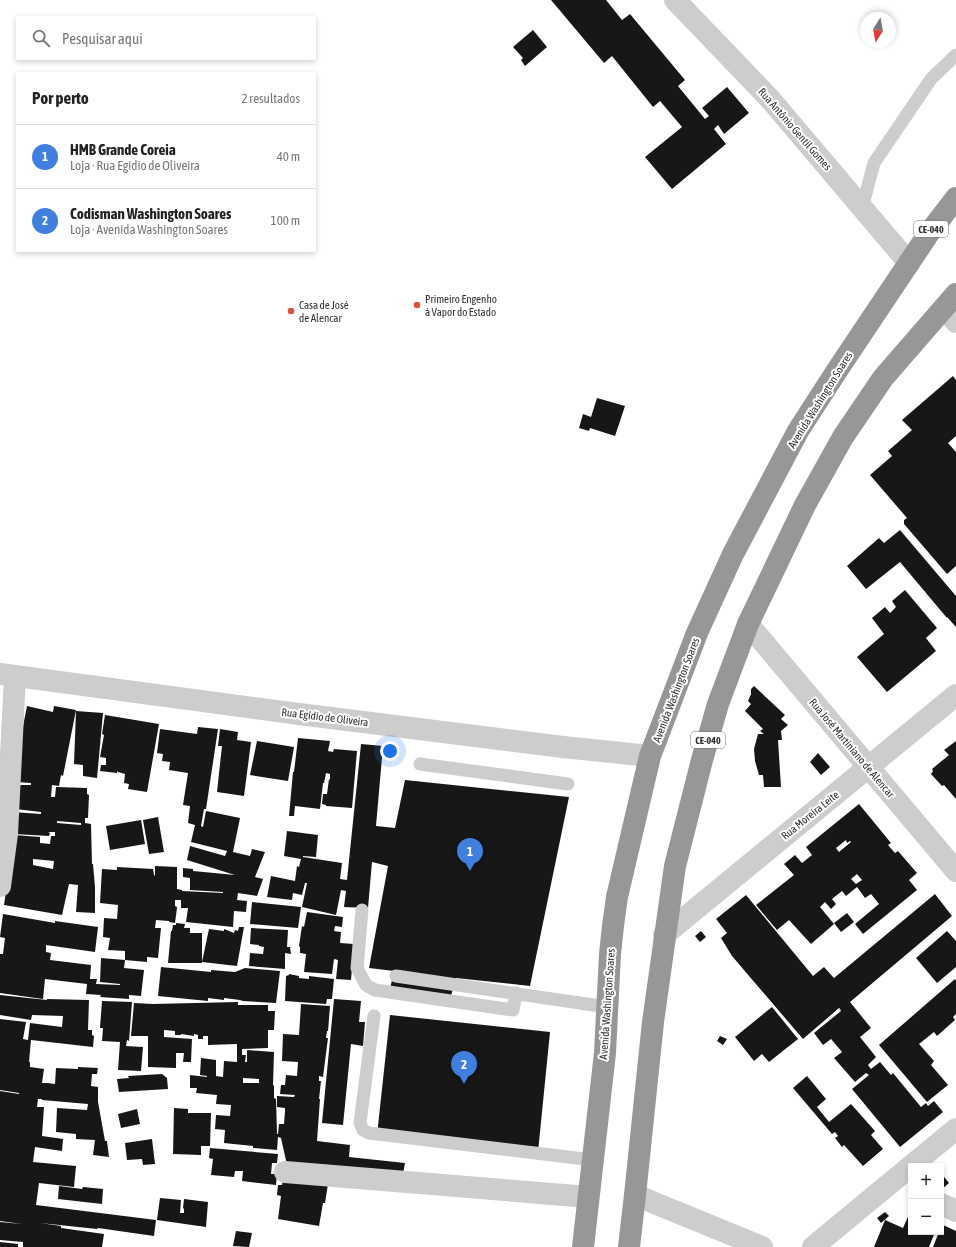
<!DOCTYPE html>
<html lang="pt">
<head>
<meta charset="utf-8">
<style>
	:root { --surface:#fff; --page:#f2f2f2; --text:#222; --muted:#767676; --line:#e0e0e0; --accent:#d93025 }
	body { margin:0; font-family:"Asap Condensed",sans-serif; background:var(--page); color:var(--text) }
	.controls { position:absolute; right:12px; bottom:12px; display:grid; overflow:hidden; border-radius:0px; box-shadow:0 2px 6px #0003 }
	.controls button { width:36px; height:36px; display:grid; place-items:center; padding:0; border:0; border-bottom:1px solid var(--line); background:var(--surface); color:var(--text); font:20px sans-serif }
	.compass { position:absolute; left:860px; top:12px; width:36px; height:36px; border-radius:50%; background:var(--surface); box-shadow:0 2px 6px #0003; rotate:191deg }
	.you { position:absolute; left:390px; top:751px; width:14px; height:14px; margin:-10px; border:3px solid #fff; border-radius:50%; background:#1a73e8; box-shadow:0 0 0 6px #1a73e833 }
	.badge { display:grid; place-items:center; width:26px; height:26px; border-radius:50%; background:var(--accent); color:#fff; font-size:13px; font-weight:700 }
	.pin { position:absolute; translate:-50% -33px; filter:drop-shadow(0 1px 2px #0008) }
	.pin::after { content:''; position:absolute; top:21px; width:14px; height:12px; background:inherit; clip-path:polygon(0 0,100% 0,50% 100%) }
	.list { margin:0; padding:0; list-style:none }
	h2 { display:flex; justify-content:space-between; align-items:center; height:52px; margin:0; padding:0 16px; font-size:17px }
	h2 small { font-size:13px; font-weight:400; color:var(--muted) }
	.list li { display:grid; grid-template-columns:26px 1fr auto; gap:12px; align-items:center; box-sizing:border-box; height:64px; padding:0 16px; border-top:1px solid var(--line) }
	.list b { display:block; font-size:15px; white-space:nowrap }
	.list p { margin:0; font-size:13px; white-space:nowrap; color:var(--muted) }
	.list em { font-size:13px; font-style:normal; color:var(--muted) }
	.icon { flex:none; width:22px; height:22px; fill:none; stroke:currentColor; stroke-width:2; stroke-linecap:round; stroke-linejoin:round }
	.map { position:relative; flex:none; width:956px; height:1247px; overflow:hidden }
	.search { position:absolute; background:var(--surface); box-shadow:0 2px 6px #0003; left:16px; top:16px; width:300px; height:44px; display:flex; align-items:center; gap:10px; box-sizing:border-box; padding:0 14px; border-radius:0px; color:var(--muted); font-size:15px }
	.panel { position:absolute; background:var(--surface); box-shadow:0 2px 6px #0003; left:16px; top:72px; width:300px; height:180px; border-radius:0px }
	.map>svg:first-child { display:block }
	.building { fill:#171717; fill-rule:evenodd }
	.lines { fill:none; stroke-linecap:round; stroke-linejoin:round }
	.lane { stroke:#cdcdcd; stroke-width:13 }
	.street { stroke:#cdcdcd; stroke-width:22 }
	.highway { stroke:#979797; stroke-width:22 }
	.poi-dot { fill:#e0503a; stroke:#fff; stroke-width:1.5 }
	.labels { text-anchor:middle; stroke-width:4; stroke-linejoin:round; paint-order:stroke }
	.shield { fill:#fff; stroke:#6e6e6e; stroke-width:1 }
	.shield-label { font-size:10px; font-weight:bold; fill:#303030 }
	.street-label { font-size:11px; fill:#303030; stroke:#fff }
	.poi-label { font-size:11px; fill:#303030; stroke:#fff; text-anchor:start }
</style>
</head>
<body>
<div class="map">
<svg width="956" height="1247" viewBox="0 0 956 1247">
	<rect width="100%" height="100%" fill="#fff"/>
	<path class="building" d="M551,0H606L622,20L630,14L685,80L678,86L705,119L709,116L702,108L727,87L749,113L724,134L718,125L714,129L726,144L672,189L645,157L682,127L660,101L653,107L612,56L604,63Z
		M533,30L547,47L525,66L521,60L523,58L513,47Z
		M953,376L956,380V436L948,443L956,452V566L947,574L904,524V520L907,518L870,475L892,456L888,451L912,430L902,420Z
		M597,398L625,406L615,436L590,428L589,431L579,428L583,414L591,417Z
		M900,530L956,596V627L947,617V618L900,562L866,589L847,566L879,538L884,543Z
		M905,590L937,628L926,638L936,651L887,692L857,657L884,634L872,618L885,607L890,613L896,607L892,601Z
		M754,686L785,715L781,719L788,725L781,731L782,740H778L781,787H764L763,775H759L755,761L754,749L758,734H764L760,731L763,729L745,711L751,704L748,701L751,694V689Z
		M27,706L53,712L54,706L76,710L63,776L61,775L59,786L52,785L51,797H55L56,787L87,788V794L89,795L88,818H85V823L91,824L92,864H93L95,887V913L76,912L78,885L69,884L62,915L4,905L14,835L40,837V843L50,844L51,836H55V832H48L50,833L49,836L14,834L13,812L41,814V812L15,809L17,785H31V783L16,782L17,757ZM57,821L81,823V825L57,823ZM33,859L54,861L53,869L33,865Z
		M76,711L103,713L97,778L83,776V765L74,764Z
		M105,715L159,724L147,792L128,789L129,784L124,783L125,774L118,772V770L117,773L100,771L101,765H106V758L100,757L104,735L102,734Z
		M198,727L218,729L206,809H204L201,826L203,827L206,811L240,818L233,852L250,856L252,849L265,852L255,877L263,879L257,896L238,893L237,900L247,901L246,912L234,911L233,927L186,922L188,908H181V900H175V906L177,907V908L175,923L169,922V921L156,920L155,928H161L158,958L147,957V962L125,960V951L108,950L110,938L103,937L104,918L117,919L118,905L100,903L102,869L117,870V867L153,869L154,875L155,876V866L177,867V889L182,890V891L223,893V892L190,890V878L183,877V868L193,869V871L235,875L187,860L190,846L225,856L227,851L191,842L195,825L188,823L190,806L183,805L188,773L169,770L170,762L162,761L163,754L157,753L160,729L197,734Z
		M220,729L238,732L237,740L251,742L244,796L217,792L222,746H218Z
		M298,738L330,741L328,751L333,752L334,749L357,751L352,808L326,806V805L322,804L323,794H327L329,779L330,780V774L326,773L324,783H323L320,809L295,806L294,816H289L293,772H294Z
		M257,741L294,747L288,781L250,775Z
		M956,741V799L944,785L942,786L931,774L933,771L932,769L949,755L944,750Z
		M361,744L383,746L376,826L395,828L405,780L569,797L530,986L456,978L451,996L390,989L394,971L369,968L388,866L372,862L368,908L344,907L346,891L341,890L336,915L302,907L307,883H305L302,895L293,893L292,900L267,897L271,876L295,881L297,866L299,867L301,859L284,856L287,831L318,835L316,857L303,856V857L342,863L340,879L347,880Z
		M818,753L830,767L821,775L810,762Z
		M859,804L891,843L888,845L895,853L898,851L917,873L909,880L917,890L863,934L855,924L879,904L871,894L865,898L857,887L846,896L842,891L832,899L836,904L831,909L825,902L820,907L834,924L811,944L789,920L777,930L756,905L794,875L784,864L795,855L802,863L812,855L806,847ZM846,840L847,843L850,841L851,842L839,852L836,848ZM857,874L862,880L856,884L851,879Z
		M158,817L164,852L149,854L143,820Z
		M141,820L145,844L110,850L106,826Z
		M935,894L952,916L850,1002L871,1028L860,1037L876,1057L868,1065L871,1069L880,1062L891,1075L893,1073L921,1107L926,1103L928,1106L934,1101L943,1112L900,1147L852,1089L869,1075L866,1073L855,1082L834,1058L842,1052L831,1039L823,1045L814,1033L841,1011L840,1009L839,1008L803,1039L732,956L721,938L727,933L716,919L746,895L813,976L824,967L834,978Z
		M252,902L301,907L298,928L250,924Z
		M307,912L343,917L342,927L335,926L334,931L341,932L340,943L354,944L351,980L336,979L338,960L334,959L332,974L304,972L306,954L300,953V947L299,946L302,926L304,927Z
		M847,913L854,922L841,932L834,923Z
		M3,914L55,923V921L98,927L95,952L46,945V952L51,953L50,960L91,965L90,979H97L96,984L120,985V984L100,982L101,958L125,960L124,968L144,970L141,996L129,995V999L100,997L101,995L86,994L87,984L45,979L43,999L0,993V954H3L5,938L0,937Z
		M176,923L185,924L184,928H190V933H202V963H168L171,931H172L173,925H176Z
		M239,927H244L237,966L202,962L209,929L224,931V929L234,933L235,930L238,931Z
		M251,928L288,930L287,947H290L291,954L285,953V969L249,966L250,953L263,954L264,947L259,946V945L250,944Z
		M701,931L706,937L700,942L695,936Z
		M947,931L956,941V967L937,983L916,958Z
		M161,967L211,972V970L235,972L245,968L280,971L276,1003L243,1001L240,1000L224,998V1000L208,998V1001L158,996Z
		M289,974L299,976V978L309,979V976L334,979L332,999H327L326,1004L285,1001L286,976L289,975Z
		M955,979L956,981V1014L953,1017L955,1020L937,1036L934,1032L919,1044L934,1061L931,1065L948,1085L927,1102L879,1045Z
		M0,995L47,1000V999L89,1000L88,1030H92V1035L94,1036L93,1047L31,1040L29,1062H30V1067L44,1069L42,1083H47L55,1084L56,1068L78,1069V1067L98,1068L97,1074H92L91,1086L98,1087V1102L105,1141H107L109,1157L93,1155L95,1140L76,1139V1134L56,1132L57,1108L87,1110L88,1104L42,1100V1099H38L37,1107H44L42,1136L63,1139L62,1151L35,1147L33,1162L76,1166L74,1187L39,1183L36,1205L156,1220L154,1236L98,1228L97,1229L40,1223L61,1226V1228L104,1234L102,1247H23V1242L0,1240V1222L22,1224L0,1221V1091L19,1094V1093L0,1090V1019L26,1022L23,1039L28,1040L30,1023L62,1027L63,1016L32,1015L31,1020L0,1015Z
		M334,999L361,1001L359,1022H365L363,1046L351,1044L343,1125L322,1123Z
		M102,1001L132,1002L129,1041L127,1040L126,1046L143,1047L141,1071L118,1070L120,1042L102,1041L103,1028H100Z
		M238,1002V1005H268V1011H275L274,1030H268V1048L242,1049V1055H246L245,1062H247V1050L274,1052L273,1085L274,1086V1098L276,1099L277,1134H278L279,1124H284L285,1111V1108L277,1107V1096L294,1097L295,1095L280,1094L281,1085H285L286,1075L297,1076L298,1062L282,1061L283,1034L299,1035L301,1004L330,1006L328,1031H327L326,1038H328L323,1077L319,1076V1081H321L319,1099H320L317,1141L350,1145L349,1157L405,1163L403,1174L287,1165L281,1138L278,1137L277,1150L253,1148V1146L224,1143L225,1130L215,1129L216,1115L230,1116L231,1105L216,1104L217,1095L196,1093L197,1088H190V1075L207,1077V1076L200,1075L201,1058L216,1060V1076L223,1077L224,1061L237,1062V1044L208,1045V1036H203V1039H198V1035L194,1034V1036L181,1034V1035H175V1031L164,1030V1037L192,1039L191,1062H183L184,1053H176V1068L148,1067V1036H131L134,1003L153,1004ZM243,1078L259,1079V1083H243Z
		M772,1007L798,1039L769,1062L762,1054L754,1061L735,1037Z
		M390,1015L550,1032L538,1152L377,1135Z
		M720,1036L727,1039L723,1045L717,1041Z
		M162,1074L167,1078L168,1089L119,1092L117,1079L129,1078L128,1076Z
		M807,1076L826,1099L817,1107L829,1122L851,1104L875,1131L871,1135L883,1149L863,1166L844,1145L842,1147L835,1138L838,1136L835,1132L832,1134L793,1088Z
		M174,1108L188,1109V1113H211L210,1146H201V1155L173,1154Z
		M137,1109L140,1124L121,1128L118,1114Z
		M152,1139L155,1164L143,1165L142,1159L127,1160L125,1143Z
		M210,1148L278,1154L277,1163H272L271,1174H277L276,1185L242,1181L243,1171H235L234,1177L211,1175L213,1159L209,1158Z
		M941,1173L949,1183L941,1190Z
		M284,1175L329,1178L325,1203H323L319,1226L278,1219L281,1196L277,1195L278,1185H282Z
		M59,1186L82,1189L83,1187L103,1189L102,1204L58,1199Z
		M160,1198L181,1200L180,1213H184V1209L183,1208L184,1199L208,1202L206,1227L157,1220Z
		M911,1210V1232H935L929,1247H874L885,1220L903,1228Z
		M885,1212L889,1216L881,1223L877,1218Z
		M943,1225L956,1231V1247H933L939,1232H941Z
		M236,1231L252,1233L249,1247L233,1246Z
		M0,1242L18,1244V1247H0Z"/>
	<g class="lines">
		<path class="lane" d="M862,208L874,163L931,79L956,55
			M420,764L568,784
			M362,910L357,968L366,985L375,990L513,1010L516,993
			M396,976L607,1007
			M374,1016L360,1123L363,1130L369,1133L593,1160"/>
		<path class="street" d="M675,0L770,99L909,263
			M944,308L956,322
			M748,624L956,871
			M0,674L299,714L563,747L650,756
			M0,886L7,834L15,676
			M664,935L956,695
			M911,1166L956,1129
			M285,1172L588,1197
			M635,1195L762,1247
			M941,1204L956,1211
			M813,1247L911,1166"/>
		<path class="highway" d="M583,1247L605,1053L610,954L613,926L617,897L650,756L697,633L733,554L798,431L838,369L929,233L956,198
			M629,1247L635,1195L653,1022L675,866L702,760L718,704L748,624L805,505L843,437L883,378L956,294"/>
	</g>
	<g class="poi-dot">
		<circle cx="417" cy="305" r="4"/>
		<circle cx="291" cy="311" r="4"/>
	</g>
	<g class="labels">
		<g class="shield">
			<rect x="914" y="221" width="34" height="16" rx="3"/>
			<rect x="691" y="732" width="34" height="16" rx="3"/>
		</g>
		<g class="shield-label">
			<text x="931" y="233">CE-040</text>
			<text x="708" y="744">CE-040</text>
		</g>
		<g class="street-label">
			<text transform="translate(795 129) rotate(49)" y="4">Rua Antônio Gentil Gomes</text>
			<text transform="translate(820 400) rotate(-58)" y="4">Avenida Washington Soares</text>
			<text transform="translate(676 690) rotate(-69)" y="4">Avenida Washington Soares</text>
			<text transform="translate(325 717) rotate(7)" y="4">Rua Egídio de Oliveira</text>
			<text transform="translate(852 748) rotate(50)" y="4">Rua José Martiniano de Alencar</text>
			<text transform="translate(810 815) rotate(-39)" y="4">Rua Moreira Leite</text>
			<text transform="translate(607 1004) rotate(-86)" y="4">Avenida Washington Soares</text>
		</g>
		<g class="poi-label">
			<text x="425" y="303">Primeiro Engenho<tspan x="425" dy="13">à Vapor do Estado</tspan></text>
			<text x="299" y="309">Casa de José<tspan x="299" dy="13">de Alencar</tspan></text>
		</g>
	</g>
</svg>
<div class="controls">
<button>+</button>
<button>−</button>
</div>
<svg class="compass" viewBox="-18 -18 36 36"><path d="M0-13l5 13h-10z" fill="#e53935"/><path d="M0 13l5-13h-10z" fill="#767676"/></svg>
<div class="you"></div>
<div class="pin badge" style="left:470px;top:871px;background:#3f7fe0">1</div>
<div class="pin badge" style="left:464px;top:1084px;background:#3f7fe0">2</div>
<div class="search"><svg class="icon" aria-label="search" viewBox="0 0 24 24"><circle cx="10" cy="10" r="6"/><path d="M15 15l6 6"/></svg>Pesquisar aqui</div>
<section class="panel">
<h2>Por perto<small>2 resultados</small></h2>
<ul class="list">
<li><span class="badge" style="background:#3f7fe0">1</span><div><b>HMB Grande Coreia</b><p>Loja · Rua Egídio de Oliveira</p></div><em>40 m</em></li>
<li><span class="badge" style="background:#3f7fe0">2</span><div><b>Codisman Washington Soares</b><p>Loja · Avenida Washington Soares</p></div><em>100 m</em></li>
</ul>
</section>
</div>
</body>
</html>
